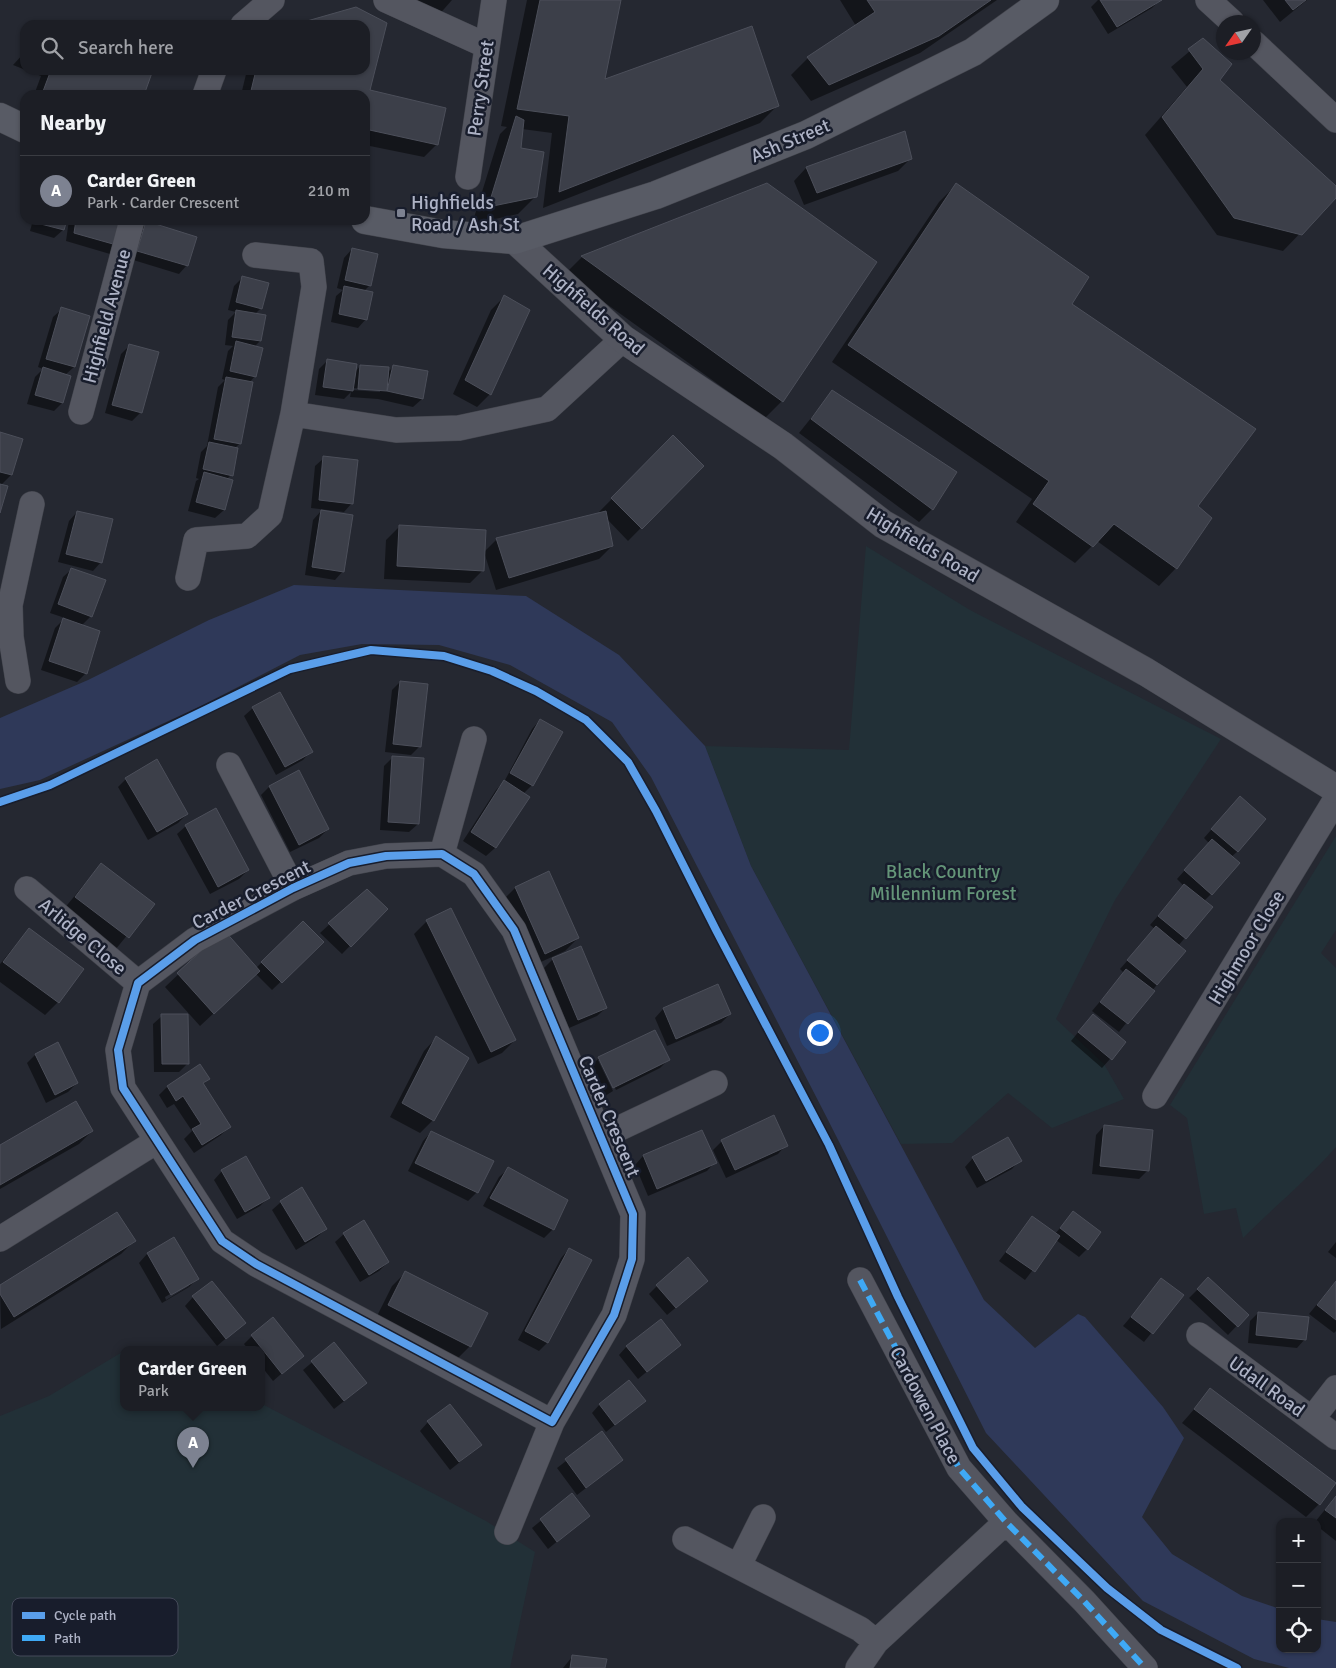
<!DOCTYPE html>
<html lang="en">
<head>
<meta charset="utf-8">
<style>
	:root { --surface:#1c1e25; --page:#292b32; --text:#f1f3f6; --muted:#a0a2a7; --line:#3a3c42; --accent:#7d8291 }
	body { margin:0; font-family:Signika,sans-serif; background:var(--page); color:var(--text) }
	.controls { position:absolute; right:15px; bottom:15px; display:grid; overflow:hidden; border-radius:10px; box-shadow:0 1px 4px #0004 }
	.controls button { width:45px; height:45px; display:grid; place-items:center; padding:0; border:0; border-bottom:1px solid var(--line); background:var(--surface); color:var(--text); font:25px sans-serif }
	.compass { position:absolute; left:1216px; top:15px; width:45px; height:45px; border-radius:50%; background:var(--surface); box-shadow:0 1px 4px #0004; rotate:236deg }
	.you { position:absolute; left:819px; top:1032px; width:18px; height:18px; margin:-12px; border:4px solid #fff; border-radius:50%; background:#1a73e8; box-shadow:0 0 0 8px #1a73e833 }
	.badge { display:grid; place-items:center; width:32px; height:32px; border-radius:50%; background:var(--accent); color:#fff; font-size:16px; font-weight:700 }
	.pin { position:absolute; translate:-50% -41px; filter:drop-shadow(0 1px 2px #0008) }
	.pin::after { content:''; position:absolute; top:26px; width:18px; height:15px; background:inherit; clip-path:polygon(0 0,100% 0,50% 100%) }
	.popup { position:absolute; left:120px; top:1346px; width:145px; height:65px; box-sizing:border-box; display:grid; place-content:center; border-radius:10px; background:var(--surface); filter:drop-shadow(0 1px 4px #0005); font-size:16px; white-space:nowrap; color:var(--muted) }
	.popup b { font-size:19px; color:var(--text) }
	.popup::after { content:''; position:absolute; left:50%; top:100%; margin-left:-10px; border:10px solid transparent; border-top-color:var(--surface) }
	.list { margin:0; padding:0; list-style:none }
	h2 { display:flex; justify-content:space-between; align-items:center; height:65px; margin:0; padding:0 20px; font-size:21px }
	h2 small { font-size:16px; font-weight:400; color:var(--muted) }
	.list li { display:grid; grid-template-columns:32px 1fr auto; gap:15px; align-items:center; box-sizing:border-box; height:70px; padding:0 20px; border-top:1px solid var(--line) }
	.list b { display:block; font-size:19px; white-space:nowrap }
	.list p { margin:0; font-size:16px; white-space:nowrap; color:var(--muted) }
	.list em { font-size:16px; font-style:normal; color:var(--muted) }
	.icon { flex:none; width:28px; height:28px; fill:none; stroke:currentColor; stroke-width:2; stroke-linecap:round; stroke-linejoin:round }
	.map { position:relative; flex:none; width:1336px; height:1668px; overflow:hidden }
	.search { position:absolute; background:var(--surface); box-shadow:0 1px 4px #0004; left:20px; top:20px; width:350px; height:55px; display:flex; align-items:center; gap:12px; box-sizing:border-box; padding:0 18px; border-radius:15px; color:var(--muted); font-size:19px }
	.panel { position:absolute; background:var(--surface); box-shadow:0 1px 4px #0004; left:20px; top:90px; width:350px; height:135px; border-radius:15px }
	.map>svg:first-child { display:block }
	.green { fill:#223037 }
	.water { fill:#2f3959 }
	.shadow { fill:#0007; fill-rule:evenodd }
	.building { fill:#3c3f49; stroke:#4c4f5a }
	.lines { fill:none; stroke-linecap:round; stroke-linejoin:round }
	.minor-casing { stroke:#41434b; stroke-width:26 }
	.tertiary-casing { stroke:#41434b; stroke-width:29 }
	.secondary-casing { stroke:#41434b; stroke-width:29 }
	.minor { stroke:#545660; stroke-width:25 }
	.tertiary { stroke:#545660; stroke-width:28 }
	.secondary { stroke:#585b65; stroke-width:28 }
	.quiet { stroke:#3fa9f5; stroke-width:6; stroke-dasharray:12 6; stroke-linecap:butt }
	.cycleway-casing { stroke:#181d2c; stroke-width:11 }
	.cycleway { stroke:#5a9eea; stroke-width:8 }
	.poi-dot { fill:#7d8291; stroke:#181d2c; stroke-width:2 }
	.labels { text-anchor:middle; stroke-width:5; stroke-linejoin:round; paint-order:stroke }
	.street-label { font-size:19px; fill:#adb2c5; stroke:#181d2c }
	.poi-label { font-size:19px; fill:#adb2c5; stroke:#181d2c; text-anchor:start }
	.park-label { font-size:19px; fill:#649578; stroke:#181d2c }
	.key { fill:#181d2c; stroke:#454a5a; stroke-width:1 }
	.key-label { font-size:14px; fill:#adb2c5 }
</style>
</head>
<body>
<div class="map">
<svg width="1336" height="1668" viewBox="0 0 1336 1668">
	<rect width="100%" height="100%" fill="#252831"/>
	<path class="green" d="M866,546L970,610L1221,739L1115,900L1056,1019L1104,1064L1124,1099L1052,1128L1008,1093L952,1143L901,1144L751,866L705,746L849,750Z
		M1336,836V930L1321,953L1336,968V1147C1308,1179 1274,1207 1243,1238L1236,1208L1204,1214L1187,1118L1170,1105Z
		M124,1351V1407H262V1404L486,1521L535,1552L510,1668H0V1416L49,1396Z"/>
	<path class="water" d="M294,585L526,596L619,655L705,746L751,866L984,1300L1035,1348L1078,1314L1085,1317L1163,1407L1184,1438L1142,1517L1172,1554L1242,1596L1280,1609V1649H1317V1619L1336,1622V1668H1289L1254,1659L1143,1601L986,1433L826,1116L651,777L612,722L510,665L439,645L362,644L300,655L201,706L40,780L0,789V718L88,680L209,620Z"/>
	<path class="shadow" d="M405,0H452L437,17Z
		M527,0H620L604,81L778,105L760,123L543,208L552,133L522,129L519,149L536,196L518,214L472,224L500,134L507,127L501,126Z
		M840,0H997L920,53L811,101L791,75L808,58L856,26Z
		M1098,0H1160L1152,8L1108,34L1091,7Z
		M1263,0H1307L1280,22Z
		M386,24L369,91L437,144L424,157L365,145V95H241L247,70H365V25H297Z
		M1203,40L1218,80L1336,188V196L1283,251L1217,235L1145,135L1187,87L1171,67Z
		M25,52V70H152L142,95H34L41,76L13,65Z
		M904,133L911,158L898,171L804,205L794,181L806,168Z
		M767,184L782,401L765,418L565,274L582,257Z
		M956,185L1070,304L1196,507L1176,568L1159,586L1097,541L1075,563L1016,522L1032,499L832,362L939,202Z
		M33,220H66L63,230L54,238L30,231Z
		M69,220H126L110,254L66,241Z
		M146,223L187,265L179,274L130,259L138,231Z
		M352,249L370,285L364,291L366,319L358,328L331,322L336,296L343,290L337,288L344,258Z
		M243,277L261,308L255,314L260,341L254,347L255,376L249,383L240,443L234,449L231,475L227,479L232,481L224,510L215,518L188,511L196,481L199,479L196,478L201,452L207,446L218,387L225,380L222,379L228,351L233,346L225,345L228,320L236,312L228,310L234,286Z
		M504,297L528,311L490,394L477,407L453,394L491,310Z
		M62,309L74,367L65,375L62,403L54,411L27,404L35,377L43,369L38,367L53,317Z
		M130,345L141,412L132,421L105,413L121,354Z
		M327,361L355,372L360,366L387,373L394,366L422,399L413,407L378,399L350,397L351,392L344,399L315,395L319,369ZM352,388L380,390V392L352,390Z
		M832,392L932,509L919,522L799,433Z
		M0,433L22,439L11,475L1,485L0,508Z
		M673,437L702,466L628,541L607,519L612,546L599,559L496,590L484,552L483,570L470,583L384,579L386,540L399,527L484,552L497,539L601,514L599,512Z
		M324,458L352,503L344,512L311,508L315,466Z
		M321,511L343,571L335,580L305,575L313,520Z
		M77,512L101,562L93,571L58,562L69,521Z
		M72,569L91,616L81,626L86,673L77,682L41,670L55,628L65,618L50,613L63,577Z
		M400,682L419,747L411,755L385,752L392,690Z
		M253,708L311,751L303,760L276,775L244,716Z
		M540,720L532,785L523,794L528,797L495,848L486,856L463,841L496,790L504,782L532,729Z
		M393,757L418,824L409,832L380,830L384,766Z
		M299,772L328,829L319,838L290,852L261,795L269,787Z
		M126,779L187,814L178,823L148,840L118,787Z
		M1231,807L1238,851L1231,857L1211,894L1204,901L1211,907L1178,946L1184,951L1119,1032L1092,1011L1124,973L1120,969L1155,929L1150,925L1184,886L1177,879L1209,843L1204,838Z
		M186,826L248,870L239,879L210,894L177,834Z
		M101,864L153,904L115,950L63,910Z
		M515,888L578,938L565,951L532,966L502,901Z
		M367,890L386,909L342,954L320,933Z
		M451,910L515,1040L502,1053L478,1064L414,934L427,921Z
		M303,922L322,942L272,990L256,974L200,1026L165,987L223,932L256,968Z
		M29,929L58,1002L45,1015L0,982V964Z
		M581,948L606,1008L597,1016L569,1028L544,968L552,960Z
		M717,986L730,1014L721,1023L667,1046L655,1018L663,1009Z
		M162,1016L188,1063L179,1072H154L153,1024Z
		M1085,1024L1125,1042L1102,1068L1071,1041Z
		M436,1038L433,1120L420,1133L390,1117L424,1051Z
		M35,1055L77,1083L68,1092L46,1103L27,1063Z
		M599,1058L668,1060L660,1068L616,1090L601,1060H598L613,1091L605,1096L590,1067Z
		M208,1079L203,1084L229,1127L221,1135L194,1153L184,1139L192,1131L174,1104L167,1108L159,1095L167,1087Z
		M773,1117L786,1145L778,1154L726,1178L713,1150L722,1141Z
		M1104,1126L1148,1170L1139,1179L1092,1174L1096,1135Z
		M92,1131L79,1144L0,1189V1146Z
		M702,1131L715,1162L707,1171L648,1196L635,1165L643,1156Z
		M431,1132L477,1192L468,1201L408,1171L423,1141Z
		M973,1158L1020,1160L1012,1169L977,1188L965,1167Z
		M508,1169L567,1200L553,1229L544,1238L483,1206L499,1177Z
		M222,1171L268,1198L260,1206L237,1219L214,1180Z
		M281,1202L326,1229L317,1237L296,1250L272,1210Z
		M1073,1213L1087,1249L1079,1257L1056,1240L1025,1280L999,1261L1032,1217L1055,1234Z
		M344,1234L388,1262L379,1271L360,1282L335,1242Z
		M174,1239L197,1279L189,1287L162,1303L139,1263L147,1254ZM189,1283V1286L166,1300L165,1297Z
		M134,1241L121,1254L1,1329L0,1287Z
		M1336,1242V1258L1328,1252Z
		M569,1249L590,1261L547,1343L539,1351L518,1340L561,1258Z
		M405,1273L470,1346L457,1359L376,1318L392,1286Z
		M1162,1280L1182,1295L1144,1342L1123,1326Z
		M1336,1281V1331L1334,1333L1309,1314Z
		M657,1286L698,1289L667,1315L649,1294Z
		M1200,1287L1247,1315L1228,1335L1189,1298Z
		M193,1297L244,1323L217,1346L185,1306Z
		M1258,1313L1305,1339L1297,1348L1248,1343L1250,1321Z
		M252,1336L302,1356L273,1381L262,1367V1349H248L244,1344Z
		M334,1344L357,1391L334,1409L303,1370Z
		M679,1345L638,1379L619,1355L627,1346Z
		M1211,1390L1319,1504L1306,1517L1182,1423Z
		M644,1401L606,1432L592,1413L600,1404Z
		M428,1422L481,1445L450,1470L420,1431Z
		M602,1433L622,1460L577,1495L557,1468Z
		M572,1495L588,1516L548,1549L532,1528Z
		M1336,1496V1541L1317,1526V1522H1315Z
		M572,1657L604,1668H563Z"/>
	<path class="building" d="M540,0H621L605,79L752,26L779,106L559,192L569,116L517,109Z
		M867,0H991L939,36L829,85L807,57L875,12Z
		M1100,0H1162L1117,27Z
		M1285,0H1306L1293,10Z
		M356,7L387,23L370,90L446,108L438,145L365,129V95H250L256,70H365V25H293Z
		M1203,38L1232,64L1220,80L1336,186V198L1302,235L1234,218L1162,117L1203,69L1188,49Z
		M51,70H153L144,95H46L42,94Z
		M516,116L524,120L521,148L544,152L537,197L488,207Z
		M905,131L912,159L817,193L806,167Z
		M767,183L877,262L783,402L581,256Z
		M956,183L1089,277L1072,304L1256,429L1198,506L1212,518L1177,569L1114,524L1093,547L1033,504L1049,481L848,345Z
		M38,220H67L64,230L37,223Z
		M76,220H128L120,246L74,233Z
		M146,221L197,237L188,266L137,251Z
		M352,248L378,254L371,286L345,280Z
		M242,276L269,283L262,309L236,302Z
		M344,286L373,292L367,320L339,314Z
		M504,295L530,310L491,395L465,380Z
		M61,307L90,316L75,367L46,359Z
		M236,310L266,315L261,341L232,337Z
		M236,341L263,348L256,377L230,371Z
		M129,344L159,352L142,413L112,405Z
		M327,359L357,364L353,391L323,387Z
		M360,365L389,367L387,391L358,389Z
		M393,365L428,371L423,399L387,391Z
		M43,367L71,376L63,403L35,395Z
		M226,377L253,382L241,444L214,439Z
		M832,390L957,472L933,510L811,419Z
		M0,432L23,439L12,475L0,472Z
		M673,435L704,466L642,529L611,498Z
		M209,442L238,448L233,476L203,469Z
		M323,456L358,460L353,504L319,500Z
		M204,472L233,480L225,510L196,502Z
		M0,484L8,486L0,513Z
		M321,510L353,515L344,572L312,567Z
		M77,511L113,519L102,563L66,554Z
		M606,511L613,546L509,578L496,538Z
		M399,525L486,530L484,571L397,566Z
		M71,568L106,580L92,617L58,604Z
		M63,618L100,631L87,674L49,661Z
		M400,681L428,684L421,747L393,744Z
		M280,692L313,752L285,767L252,707Z
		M540,719L563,732L533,786L510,773Z
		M392,756L424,758L419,824L388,822Z
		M157,759L188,814L157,832L125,778Z
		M299,770L329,829L299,845L269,786Z
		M504,780L530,797L496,848L471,832Z
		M1240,796L1266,819L1238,852L1211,829Z
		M216,808L249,870L218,887L185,825Z
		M1212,839L1240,863L1212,895L1184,870Z
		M101,863L155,904L129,938L75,897Z
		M549,871L579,938L545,954L515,887Z
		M1184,884L1213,907L1186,939L1158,916Z
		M367,889L388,909L351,947L328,923Z
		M451,908L516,1040L491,1052L426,920Z
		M303,921L324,942L282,983L261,962Z
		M1156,926L1186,951L1157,985L1127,960Z
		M29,928L84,969L59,1003L3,962Z
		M224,930L260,971L214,1014L177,973Z
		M581,946L607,1008L578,1020L552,958Z
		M1126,969L1155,991L1128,1024L1100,1002Z
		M718,984L731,1014L676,1039L663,1008Z
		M161,1014H188L189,1064H162Z
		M1093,1014L1126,1042L1112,1060L1078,1032Z
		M655,1030L670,1060L613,1088L598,1057Z
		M436,1036L469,1058L434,1121L402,1103Z
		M58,1042L78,1083L55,1095L35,1054Z
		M200,1064L210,1079L203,1083L231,1127L202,1145L192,1129L201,1124L183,1096L176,1101L167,1086Z
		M76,1101L93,1131L0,1185V1145Z
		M774,1115L788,1146L735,1170L721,1140Z
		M1104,1125L1153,1130L1149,1171L1100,1166Z
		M702,1130L717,1163L657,1189L643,1155Z
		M431,1131L494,1161L478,1193L415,1163Z
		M1008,1137L1022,1161L986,1181L972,1157Z
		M246,1156L270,1198L245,1212L221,1170Z
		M508,1167L568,1200L554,1230L490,1198Z
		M302,1187L327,1229L305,1242L280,1201Z
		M1073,1211L1101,1232L1088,1250L1060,1228Z
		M117,1212L136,1241L14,1317L0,1294V1285Z
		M1032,1216L1060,1236L1035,1272L1006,1252Z
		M364,1220L389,1262L369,1275L343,1233Z
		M174,1237L199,1279L171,1295L147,1253Z
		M569,1248L592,1260L548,1343L525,1331Z
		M688,1257L708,1281L676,1308L656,1285Z
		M405,1271L488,1313L471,1347L388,1305Z
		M1208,1277L1249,1315L1238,1327L1197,1289Z
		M1161,1278L1184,1295L1153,1334L1131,1317Z
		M212,1281L246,1323L226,1339L192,1296Z
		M1336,1281V1320L1317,1305Z
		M1258,1312L1309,1317L1306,1340L1256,1335Z
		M273,1317L304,1356L282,1374L251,1335Z
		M661,1319L681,1345L647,1372L626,1346Z
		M334,1342L367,1383L344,1401L311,1361Z
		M629,1380L646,1401L615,1425L599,1404Z
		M1210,1388L1336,1483L1320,1505L1194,1409Z
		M450,1404L482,1445L459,1462L427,1421Z
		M602,1431L623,1460L586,1488L565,1459Z
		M572,1493L590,1516L557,1542L540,1519Z
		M1336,1496V1518L1325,1510Z
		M572,1655L607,1659L605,1668H570Z"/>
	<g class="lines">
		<g class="minor-casing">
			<path id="minor" d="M386,0L485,45
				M1208,0L1232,22
				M243,25L272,0
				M1254,43L1336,120
				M205,95L214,70
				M468,177L494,0
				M255,255L311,261L314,287L293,414L396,430L459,428L547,409L623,339
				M81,412L132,220
				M188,578L196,540L247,536L270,515L293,414
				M18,681L11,637L10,605L32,504
				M229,765L293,888
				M442,854L474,874L514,930L633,1214L632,1259L614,1315L552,1422L256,1264L222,1241L123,1088L118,1050L138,983L195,940L293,888L349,863L386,856Z
				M442,854L474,739
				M27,889L138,983
				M1155,1096L1336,799
				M601,1137L715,1083
				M0,1239L157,1141
				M860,1280L959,1468L1006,1522L1084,1601L1145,1668
				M1199,1335L1336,1437
				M1312,1419L1336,1388
				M507,1532L552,1422
				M685,1539L860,1629L876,1642L858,1668
				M739,1565L763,1517
				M876,1642L1006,1522"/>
		</g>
		<g class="tertiary-casing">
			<path id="tertiary" d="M515,240L623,339L783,446L883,524L1146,672L1336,789"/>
		</g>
		<g class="secondary-casing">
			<path id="secondary" d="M0,117L25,129
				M365,220L443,234L515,240L656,195L806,135L973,52L1045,0"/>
		</g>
		<use href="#minor" class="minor"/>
		<use href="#tertiary" class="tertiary"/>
		<use href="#secondary" class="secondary"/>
		<path class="quiet" d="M860,1280L959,1468L1006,1522L1084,1601L1145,1668"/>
		<g class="cycleway-casing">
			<path id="cycleway" d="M0,802L50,785L290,669L371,650L444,656L492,671L536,691L586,720L628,762L656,811L716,930L829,1145L898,1297L973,1448L1022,1507L1107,1588L1161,1630L1237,1668
				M442,854L474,874L514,930L633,1214L632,1259L614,1315L552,1422L256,1264L222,1241L123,1088L118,1050L138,983L195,940L293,888L349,863L386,856Z"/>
		</g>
		<use href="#cycleway" class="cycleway"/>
	</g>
	<rect class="poi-dot" x="396" y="208" width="10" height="10" rx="2.5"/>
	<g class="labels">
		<g class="street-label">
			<text transform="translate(480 88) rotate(-82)" y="7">Perry Street</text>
			<text transform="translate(790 140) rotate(-23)" y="7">Ash Street</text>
			<text transform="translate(594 309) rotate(41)" y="7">Highfields Road</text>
			<text transform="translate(106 316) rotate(-75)" y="7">Highfield Avenue</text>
			<text transform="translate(923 544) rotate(31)" y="7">Highfields Road</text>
			<text transform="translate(251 894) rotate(-27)" y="7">Carder Crescent</text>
			<text transform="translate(83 936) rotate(40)" y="7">Arlidge Close</text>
			<text transform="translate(1246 947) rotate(-59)" y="7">Highmoor Close</text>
			<text transform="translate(610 1116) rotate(67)" y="7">Carder Crescent</text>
			<text transform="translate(1267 1386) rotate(36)" y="7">Udall Road</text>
			<text transform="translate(926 1405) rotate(62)" y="7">Cardowen Place</text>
		</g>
		<g class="poi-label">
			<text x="411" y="209">Highfields<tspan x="411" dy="22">Road / Ash St</tspan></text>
		</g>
		<g class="park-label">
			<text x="943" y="878">Black Country<tspan x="943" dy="22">Millennium Forest</tspan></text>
		</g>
	</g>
	<rect x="12" y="1598" width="166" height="58" rx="8" class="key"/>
	<rect x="22" y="1612" width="23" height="7" fill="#5a9eea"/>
	<rect x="22" y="1635" width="23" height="6" fill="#3fa9f5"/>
	<g class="key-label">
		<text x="54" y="1620">Cycle path</text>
		<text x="54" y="1643">Path</text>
	</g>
</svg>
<div class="controls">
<button>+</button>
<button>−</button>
<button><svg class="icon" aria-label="locate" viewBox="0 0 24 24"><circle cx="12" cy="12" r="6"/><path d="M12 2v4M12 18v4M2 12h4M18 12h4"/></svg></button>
</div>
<svg class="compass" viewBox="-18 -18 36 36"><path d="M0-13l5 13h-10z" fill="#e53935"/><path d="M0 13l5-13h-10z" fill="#a0a2a7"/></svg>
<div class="you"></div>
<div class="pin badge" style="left:193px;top:1468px">A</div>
<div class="popup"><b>Carder Green</b>Park</div>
<div class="search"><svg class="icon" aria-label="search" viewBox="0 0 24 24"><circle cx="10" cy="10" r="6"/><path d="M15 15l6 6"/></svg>Search here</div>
<section class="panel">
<h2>Nearby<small></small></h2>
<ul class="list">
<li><span class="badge">A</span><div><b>Carder Green</b><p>Park · Carder Crescent</p></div><em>210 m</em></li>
</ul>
</section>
</div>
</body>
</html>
